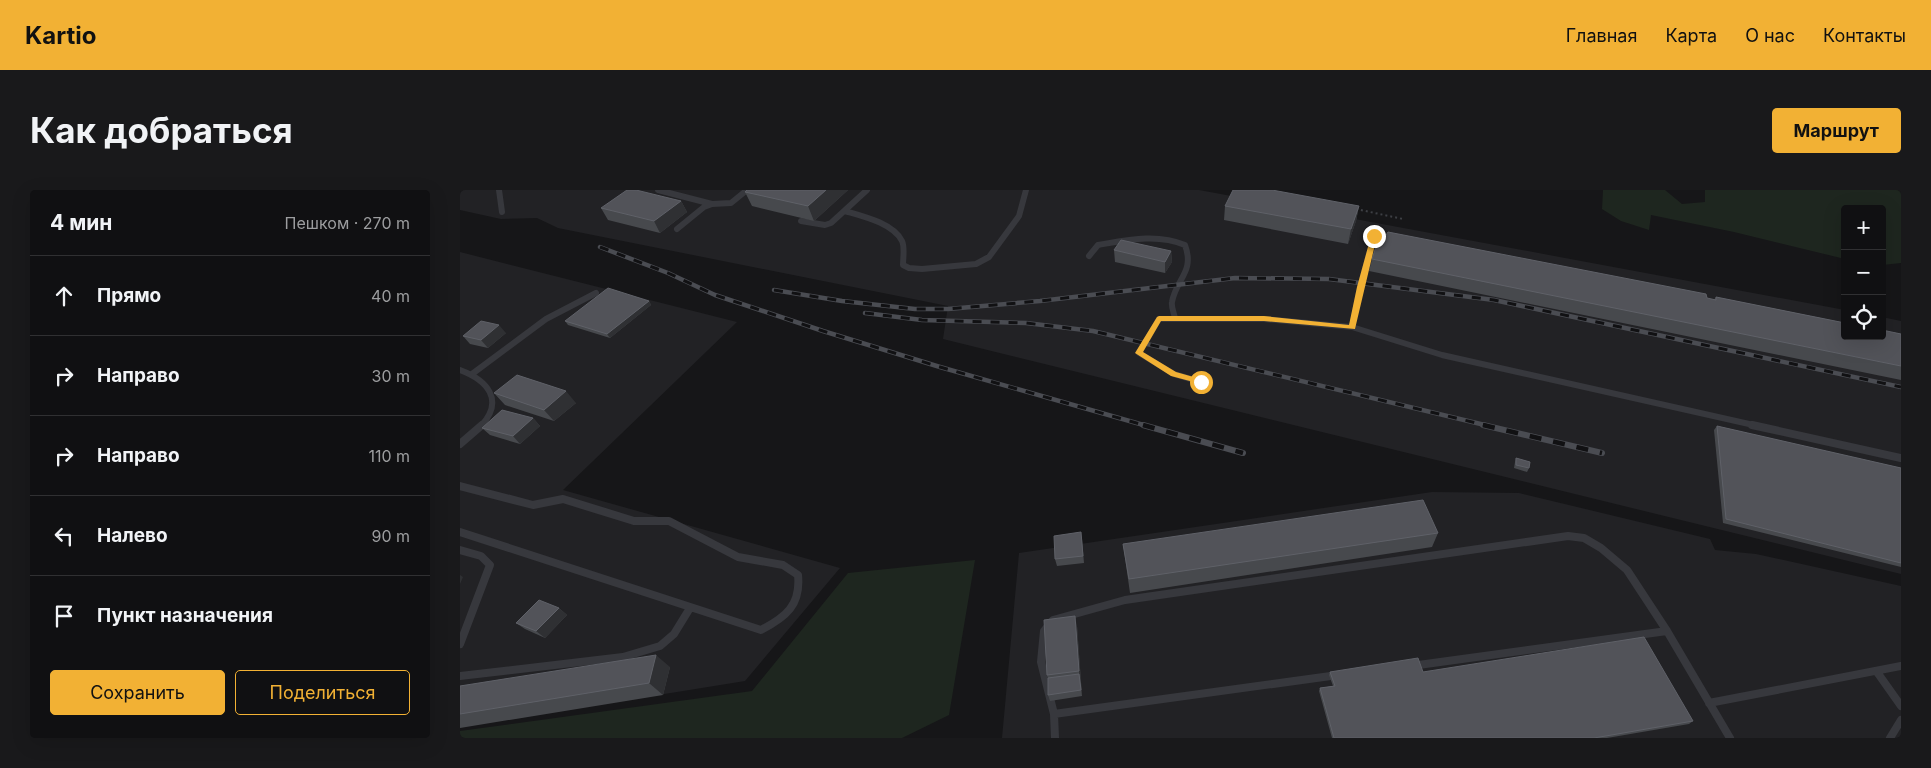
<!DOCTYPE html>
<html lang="ru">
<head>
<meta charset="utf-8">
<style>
	:root { --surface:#101012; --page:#19191b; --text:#f1f3f6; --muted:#9c9d9f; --line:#303032; --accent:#f2b134 }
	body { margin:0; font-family:Inter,sans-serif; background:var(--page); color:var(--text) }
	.controls { position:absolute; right:15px; top:15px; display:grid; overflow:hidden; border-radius:5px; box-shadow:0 5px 20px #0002 }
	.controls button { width:45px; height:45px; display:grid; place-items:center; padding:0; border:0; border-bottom:1px solid var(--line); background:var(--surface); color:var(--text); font:25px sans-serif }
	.stop { position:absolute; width:15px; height:15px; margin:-11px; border:4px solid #f2b134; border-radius:50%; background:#fff }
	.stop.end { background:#f2b134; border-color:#fff; box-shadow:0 1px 5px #0008 }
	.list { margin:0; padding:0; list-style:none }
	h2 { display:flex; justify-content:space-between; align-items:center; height:65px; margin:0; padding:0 20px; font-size:21px }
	h2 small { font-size:16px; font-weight:400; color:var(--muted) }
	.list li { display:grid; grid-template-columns:32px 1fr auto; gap:15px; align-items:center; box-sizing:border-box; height:80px; padding:0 20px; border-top:1px solid var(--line) }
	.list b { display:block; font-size:19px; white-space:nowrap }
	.list em { font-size:16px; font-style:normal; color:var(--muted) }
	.actions { display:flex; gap:10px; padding:15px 20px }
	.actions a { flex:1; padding:11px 0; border:1px solid var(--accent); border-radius:5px; text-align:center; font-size:18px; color:var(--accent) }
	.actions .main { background:var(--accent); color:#111 }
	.icon { flex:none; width:28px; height:28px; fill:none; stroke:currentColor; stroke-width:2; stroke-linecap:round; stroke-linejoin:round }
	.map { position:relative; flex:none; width:1441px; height:548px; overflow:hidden; border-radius:5px }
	header { display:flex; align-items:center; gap:30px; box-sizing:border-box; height:70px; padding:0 25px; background:var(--accent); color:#111 }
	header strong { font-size:24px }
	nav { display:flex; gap:28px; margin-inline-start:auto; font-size:18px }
	.intro { display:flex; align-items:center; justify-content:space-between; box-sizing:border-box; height:120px; padding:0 30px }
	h1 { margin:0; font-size:35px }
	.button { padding:12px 22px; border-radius:5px; background:var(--accent); color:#111; font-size:18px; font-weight:700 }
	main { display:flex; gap:30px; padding:0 30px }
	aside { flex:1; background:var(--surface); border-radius:5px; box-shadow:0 5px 20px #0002 }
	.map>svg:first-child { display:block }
	.built { fill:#222225 }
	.green { fill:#1e261f }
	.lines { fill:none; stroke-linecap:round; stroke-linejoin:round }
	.path { stroke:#3d3f44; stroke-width:2; stroke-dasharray:2 3; stroke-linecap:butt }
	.service-far1 { stroke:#37383d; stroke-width:6 }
	.service { stroke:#37383d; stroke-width:8 }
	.rail-far1-casing { stroke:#4a4c52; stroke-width:4.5 }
	.rail-casing { stroke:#4a4c52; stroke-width:6 }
	.rail-far1 { stroke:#111113; stroke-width:3; stroke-dasharray:9; stroke-linecap:butt }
	.rail { stroke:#111113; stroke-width:4.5; stroke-dasharray:12; stroke-linecap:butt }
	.wall { fill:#47494d }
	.shaded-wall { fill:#2f3033 }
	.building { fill:#525359; stroke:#5f6168 }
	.route { fill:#f2b134 }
</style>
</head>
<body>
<header>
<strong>Kartio</strong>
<nav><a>Главная</a><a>Карта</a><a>О нас</a><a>Контакты</a></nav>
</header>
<div class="intro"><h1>Как добраться</h1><a class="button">Маршрут</a></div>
<main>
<aside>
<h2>4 мин<small>Пешком · 270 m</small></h2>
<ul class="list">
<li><svg class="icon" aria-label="ahead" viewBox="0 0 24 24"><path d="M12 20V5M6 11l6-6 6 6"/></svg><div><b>Прямо</b></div><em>40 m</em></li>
<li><svg class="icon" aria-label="right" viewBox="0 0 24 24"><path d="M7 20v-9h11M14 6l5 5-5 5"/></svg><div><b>Направо</b></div><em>30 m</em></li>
<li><svg class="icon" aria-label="right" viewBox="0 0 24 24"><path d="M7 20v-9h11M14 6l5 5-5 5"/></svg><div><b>Направо</b></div><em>110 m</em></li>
<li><svg class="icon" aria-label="left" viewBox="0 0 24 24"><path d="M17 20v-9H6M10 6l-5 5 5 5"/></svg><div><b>Налево</b></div><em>90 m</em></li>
<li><svg class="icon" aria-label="arrive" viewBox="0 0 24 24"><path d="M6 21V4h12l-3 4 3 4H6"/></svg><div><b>Пункт назначения</b></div></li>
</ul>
<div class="actions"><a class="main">Сохранить</a><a>Поделиться</a></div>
</aside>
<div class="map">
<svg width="1441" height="548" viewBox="0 0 1441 548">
	<rect width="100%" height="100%" fill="#161618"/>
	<path class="built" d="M0,0H739L1385,120V146H1422V127L1441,131V384L483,149L488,116L98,38L77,28L41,29L0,20Z
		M0,62L277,132L103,300L380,378L285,491L0,537Z
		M972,302L1059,303L1250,349L1255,360L1296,364L1441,396V548H542L559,363Z"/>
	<path class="green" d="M1143,0H1205L1222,14L1245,12V0H1441V73L1422,75V19H1385V69L1274,42L1191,25L1189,40L1161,31L1142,19Z
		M515,370L489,525L442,548H0V541L292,501L388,383Z"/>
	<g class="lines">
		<path class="path" d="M896,19L943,29"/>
		<path class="service-far1" d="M39,0L42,22
			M198,0L252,14
			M385,21C402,26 433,33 442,51C445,57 443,68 443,75L449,78L462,79L516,74L529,67L559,26L566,0
			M341,31L365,35L371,33L407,0
			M217,39L244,17L252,14L271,13L287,0
			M629,66L638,55C667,50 697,43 725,55C735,82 716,89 712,112C711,117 714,123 715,128
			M892,137L900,97L914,46L927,48
			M0,180C27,190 45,210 21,236
			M12,184L86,129L136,103
			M741,192L714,184L679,163L699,129H804L892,137L982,165L1298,236"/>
		<path class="service" d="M1292,235L1441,268
			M0,254L22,235
			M0,296L73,315L103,309L174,331H209L278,367L323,375L338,385C341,415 326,427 301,440L0,342
			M0,360L21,366L30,375L0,454
			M951,476L1207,441
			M1417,482L1441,516
			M0,486L163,467L200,456L214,444L230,418
			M1249,513L1441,476
			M594,524L878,485
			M595,548L594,524L581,472L584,441L593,430L665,410L1108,346L1124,348L1141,358L1167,380L1207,441L1270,548
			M1430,548L1441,530"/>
		<g class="rail-far1-casing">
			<path id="rail-far1" d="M140,57L208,83L255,105L363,141L480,177L687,236
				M314,100L382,111L455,119H488L580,111L775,88L869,89L1034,110L1441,197
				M405,123L462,130L566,133L633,141L1029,236"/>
		</g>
		<g class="rail-casing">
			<path id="rail" d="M683,235L783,263
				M1023,235L1142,263"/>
		</g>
		<use href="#rail-far1" class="rail-far1"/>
		<use href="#rail" class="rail"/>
	</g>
	<path class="wall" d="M388,0L354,31L292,16L285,2Z
		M221,11L227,22L200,43L148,30L141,18Z
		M765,16H899L896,31L888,54L764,30Z
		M654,60L711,61L712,72L705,83L655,72Z
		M912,69L1254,110L1256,107L1441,144V190L909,81Z
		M189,111L191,115L150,148L108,135L105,131Z
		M46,143L28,158L10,154L3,146Z
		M34,203L116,213L94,231L45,215Z
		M73,228L80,236L60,254L30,245L22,238Z
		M1257,236L1441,278V377L1263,333L1254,240Z
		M1056,268L1069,278L1067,282L1054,278L1055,272Z
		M978,343L972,357L670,403L663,354Z
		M622,349L624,373L597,376L595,369Z
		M99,418L107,425L85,448L65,439L56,433Z
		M617,436L622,506L590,511L588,505V488L587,485Z
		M210,477L203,505L0,538V496Z
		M870,482H963L1233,531L1229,534L1147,548H872L859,501L860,498L873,496L869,485Z"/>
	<path class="shaded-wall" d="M366,0H388L354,31L348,16Z
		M221,11L227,22L200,43L194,31Z
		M899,16L896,31L888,54L891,39Z
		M711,61L712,72L705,83V72Z
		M189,111L191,115L150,148L147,144Z
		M39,135L46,143L28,158L21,150Z
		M106,201L116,213L94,231L84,220Z
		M73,228L80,236L60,254L53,246Z
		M0,385L3,387L0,394Z
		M99,418L107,425L85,448L76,441Z
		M615,426L617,436L622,506L619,481Z
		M196,465L210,477L203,505L189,493Z"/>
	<path class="building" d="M167,0H176L221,11L194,31L141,18Z
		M287,0H366L348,16L285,2Z
		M773,0H812L899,16L891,39L765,16Z
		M928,42L1246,104L1247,108L1256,110V107L1385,133V146H1422V140L1441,144V176L912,69L920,44L926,45Z
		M661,50L711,61L705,72L654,60Z
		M148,98L189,111L147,144L105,131Z
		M21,131L39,135L21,150L3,146Z
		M57,185L106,201L84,220L34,203Z
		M42,220L73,228L53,246L22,238Z
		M1257,236L1441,278V373L1266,329Z
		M1056,268L1070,272L1069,278L1056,275Z
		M963,310L978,343L669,389L663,354Z
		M621,342L623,366L595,369L594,346Z
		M79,410L99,418L76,441L56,433Z
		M615,426L619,481L587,485L584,430Z
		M1184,447L1233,531L1134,548H874L860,498L875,496L870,482L958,468L963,482Z
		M196,465L189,493L0,524V496Z
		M619,484L621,500L588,505V488Z"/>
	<path class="route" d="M914,44L917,46L895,139L804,131H701L683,162L716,182L744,190L745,192L741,194L711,186L675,163L697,127L699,126H804L889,135L897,97L911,46Z"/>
</svg>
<div class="controls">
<button>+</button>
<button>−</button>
<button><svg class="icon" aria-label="locate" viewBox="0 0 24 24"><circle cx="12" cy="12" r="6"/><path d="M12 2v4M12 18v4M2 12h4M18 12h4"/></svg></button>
</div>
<div class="stop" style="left:741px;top:192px"></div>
<div class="stop end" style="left:914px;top:46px"></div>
</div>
</main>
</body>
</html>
